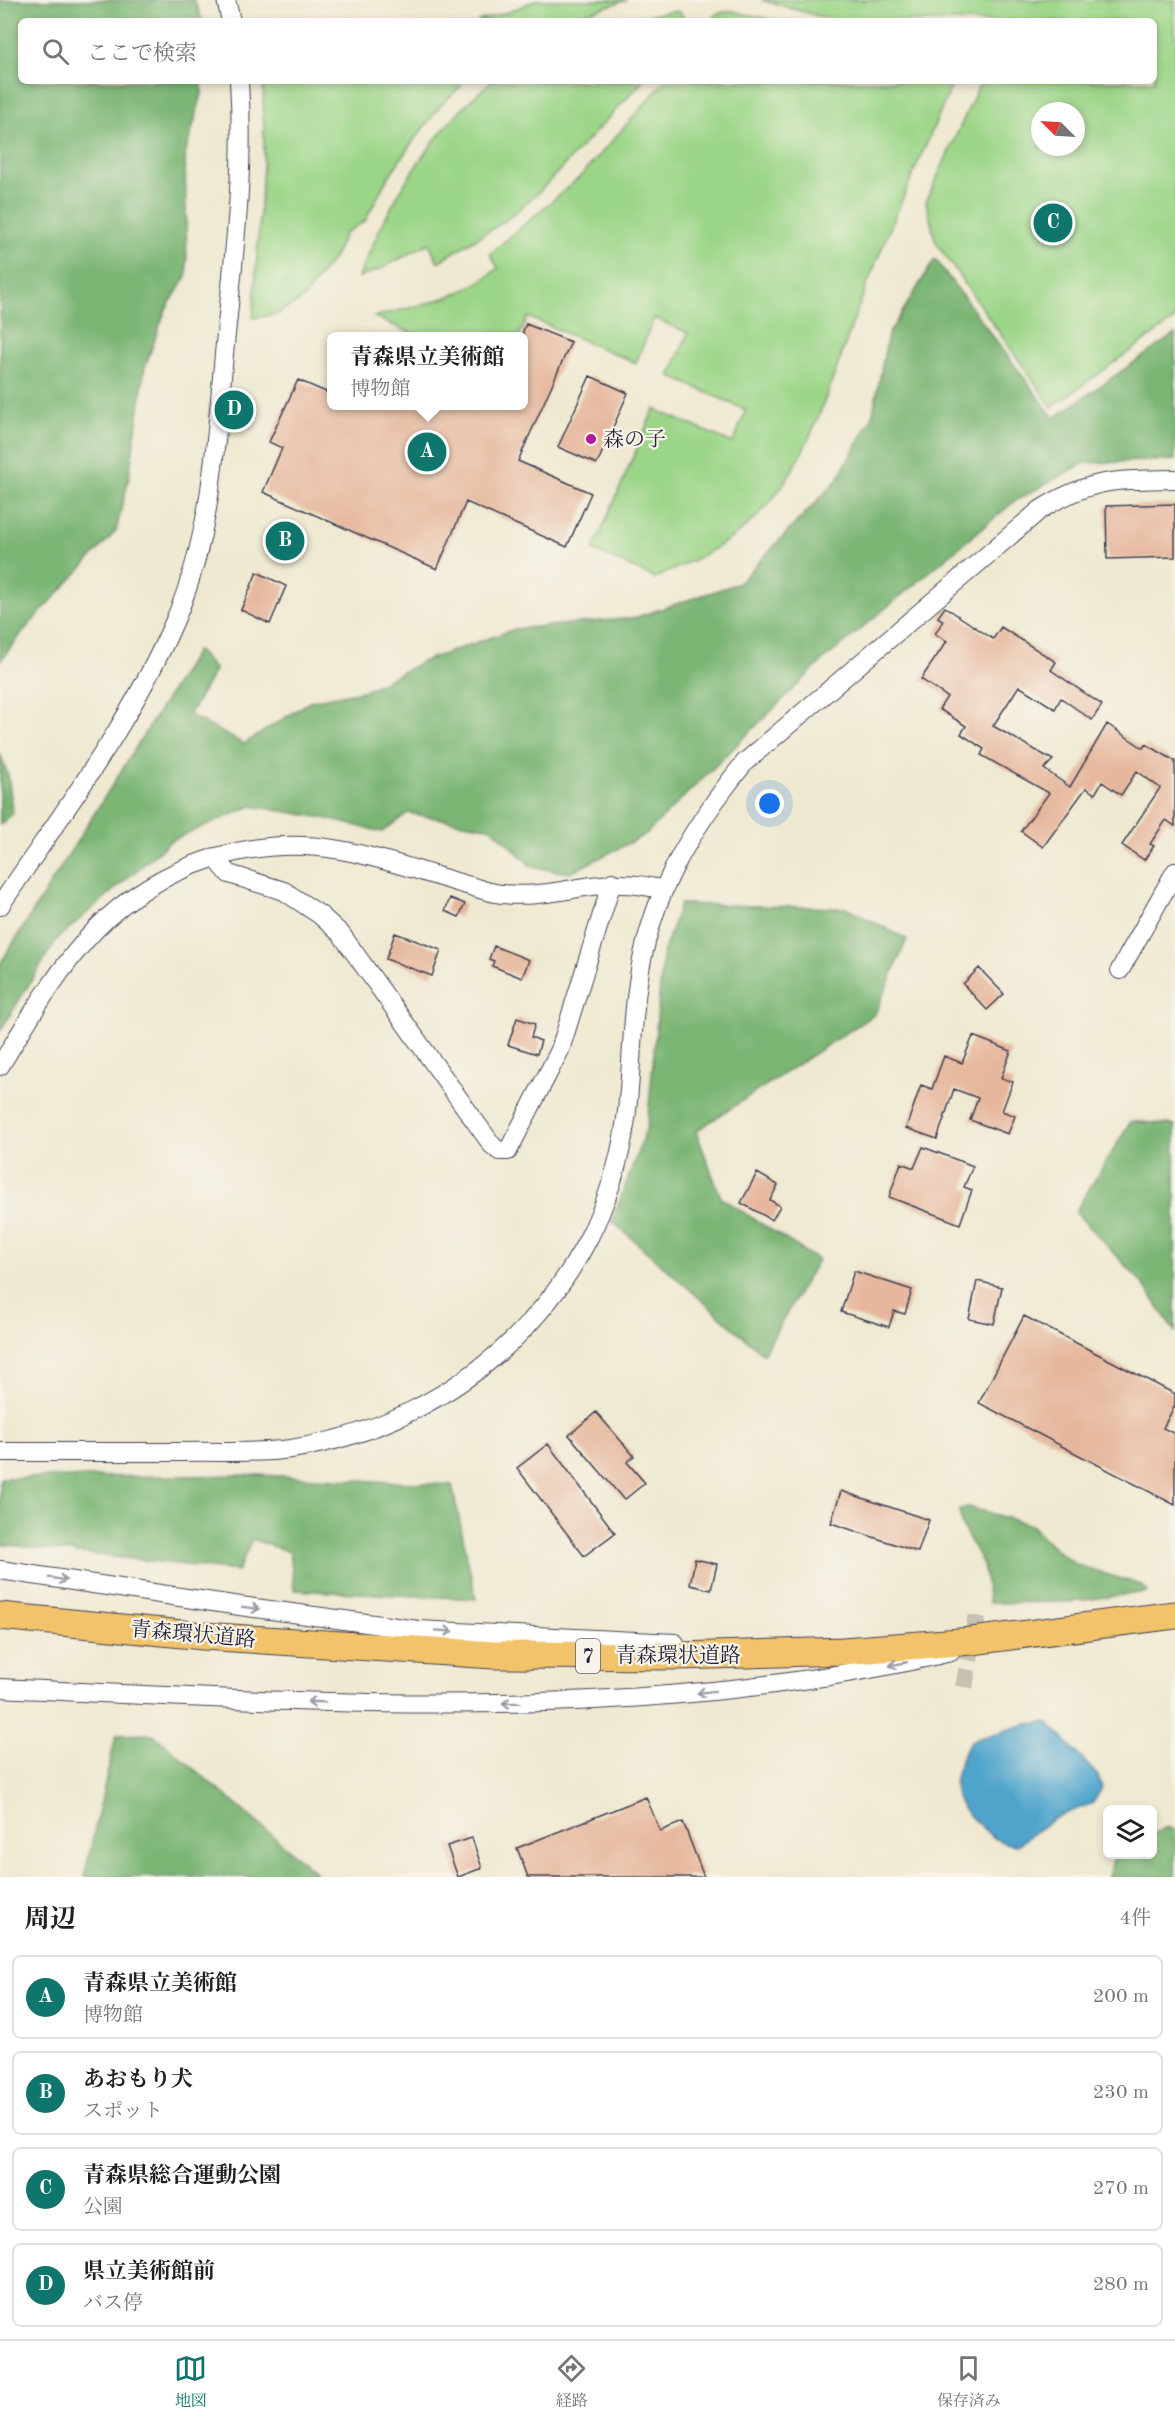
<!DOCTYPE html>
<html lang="ja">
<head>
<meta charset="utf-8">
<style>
	:root { --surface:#fff; --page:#f2f2f2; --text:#202124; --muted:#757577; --line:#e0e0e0; --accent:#0f766e }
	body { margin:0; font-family:"Old Standard TT","Noto Serif JP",serif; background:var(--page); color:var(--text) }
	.controls { position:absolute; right:18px; bottom:18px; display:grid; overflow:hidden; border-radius:9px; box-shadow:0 3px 9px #0003 }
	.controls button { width:54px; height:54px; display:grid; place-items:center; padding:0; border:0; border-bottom:2px solid var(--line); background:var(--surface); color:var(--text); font:30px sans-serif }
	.compass { position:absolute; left:1031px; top:102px; width:54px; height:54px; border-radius:50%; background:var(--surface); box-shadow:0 3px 9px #0003; rotate:294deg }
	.you { position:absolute; left:770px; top:804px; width:21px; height:21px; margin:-15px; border:4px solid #fff; border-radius:50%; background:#1a73e8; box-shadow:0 0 0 9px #1a73e833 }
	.badge { display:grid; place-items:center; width:39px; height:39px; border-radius:50%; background:var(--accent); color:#fff; font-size:20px; font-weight:700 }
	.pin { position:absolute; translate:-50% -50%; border:3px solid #fff; box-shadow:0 2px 6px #0006 }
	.popup { position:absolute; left:327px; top:332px; width:201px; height:78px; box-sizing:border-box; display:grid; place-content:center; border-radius:9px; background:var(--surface); filter:drop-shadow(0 2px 4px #0005); font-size:20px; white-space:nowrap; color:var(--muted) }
	.popup b { font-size:22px; color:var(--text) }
	.popup::after { content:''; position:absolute; left:50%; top:100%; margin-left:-12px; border:12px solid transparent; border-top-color:var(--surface) }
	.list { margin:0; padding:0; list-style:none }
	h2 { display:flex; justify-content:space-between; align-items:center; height:78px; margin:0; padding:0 24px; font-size:26px }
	h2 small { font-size:20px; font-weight:400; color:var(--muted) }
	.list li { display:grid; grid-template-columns:39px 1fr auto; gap:18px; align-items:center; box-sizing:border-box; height:84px; margin:0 12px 12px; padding:0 12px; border:2px solid var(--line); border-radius:9px }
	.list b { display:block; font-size:22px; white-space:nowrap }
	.list p { margin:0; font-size:20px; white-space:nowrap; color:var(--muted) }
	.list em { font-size:20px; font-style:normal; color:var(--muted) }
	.icon { flex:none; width:33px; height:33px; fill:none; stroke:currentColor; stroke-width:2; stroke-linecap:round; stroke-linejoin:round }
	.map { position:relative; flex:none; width:1175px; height:1877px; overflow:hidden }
	.search { position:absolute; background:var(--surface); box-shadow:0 3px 9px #0003; left:18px; right:18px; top:18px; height:66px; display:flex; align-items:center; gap:15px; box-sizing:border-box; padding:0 21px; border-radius:9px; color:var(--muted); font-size:22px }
	.sheet { height:462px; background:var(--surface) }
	nav { display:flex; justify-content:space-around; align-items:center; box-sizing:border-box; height:84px; border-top:2px solid var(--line); background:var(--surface); font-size:16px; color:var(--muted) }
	nav a { display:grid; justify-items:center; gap:3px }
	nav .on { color:var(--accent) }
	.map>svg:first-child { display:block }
	.green { fill:#9bd587; stroke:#5e7c61; stroke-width:1.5; fill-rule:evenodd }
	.forest { fill:#7cb674; stroke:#4f6c58; stroke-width:1.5 }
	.water { fill:#50a4cc; stroke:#396384; stroke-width:1.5 }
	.building { fill:#e6b79d }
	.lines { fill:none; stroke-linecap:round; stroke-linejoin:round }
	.minor-tunnel { stroke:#c6c1b3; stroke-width:18; stroke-dasharray:18 9; stroke-linecap:butt }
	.minor-casing { stroke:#414052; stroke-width:20 }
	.highway-casing { stroke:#414052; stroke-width:29 }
	.minor { stroke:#fff; stroke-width:18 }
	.highway { stroke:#f2c36a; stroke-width:27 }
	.oneway { stroke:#9c9ca7 }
	.poi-dot { fill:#b5179e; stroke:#f7f3e8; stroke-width:2 }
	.labels { text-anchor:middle; stroke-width:4.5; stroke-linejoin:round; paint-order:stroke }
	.shield { fill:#f7f3e8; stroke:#62616f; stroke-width:1.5 }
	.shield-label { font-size:20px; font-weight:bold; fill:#22223b }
	.poi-label { font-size:21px; fill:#22223b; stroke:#f7f3e8; text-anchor:start }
	.street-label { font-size:21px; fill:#22223b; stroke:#f7f3e8 }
</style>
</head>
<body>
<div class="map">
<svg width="1175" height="1877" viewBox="0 0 1175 1877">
	<rect width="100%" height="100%" fill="#f7f3e8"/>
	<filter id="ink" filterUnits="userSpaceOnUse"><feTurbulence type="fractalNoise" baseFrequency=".0167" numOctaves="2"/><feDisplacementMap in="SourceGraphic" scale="12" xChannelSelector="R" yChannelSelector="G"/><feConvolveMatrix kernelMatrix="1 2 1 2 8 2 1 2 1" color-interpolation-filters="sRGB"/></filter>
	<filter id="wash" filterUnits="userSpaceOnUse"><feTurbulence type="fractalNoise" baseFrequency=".008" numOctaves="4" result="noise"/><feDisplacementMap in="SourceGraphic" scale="24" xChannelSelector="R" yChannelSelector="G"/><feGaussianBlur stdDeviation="1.35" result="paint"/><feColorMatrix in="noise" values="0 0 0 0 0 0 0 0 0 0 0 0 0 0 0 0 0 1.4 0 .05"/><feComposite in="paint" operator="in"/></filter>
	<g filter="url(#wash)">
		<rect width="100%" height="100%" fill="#efe9d1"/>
		<path class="green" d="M536,0H627L561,21H477L511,11Z
			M761,0H1175V319L1052,407L936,243L926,202L981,81H1154V21H836ZM1040,111H1076V147H1040Z
			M673,11L680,12L685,21H611Z
			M733,11L778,21H710L718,13Z
			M263,81H460L461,86L440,106L411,144L387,179L365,221L345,233L334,257L303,299L277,314L253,318L264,150Z
			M492,81H643L540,191L505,221L438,262L429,243L381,269L359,277C389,202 429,133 492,81Z
			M665,81H954C921,155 889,228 860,303C835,369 813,454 765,508C736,542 695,560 655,578L593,550L654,409L733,443L746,410L670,376L688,333L654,318L636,363L528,317L519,336H418L374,317C416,305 465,299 498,268L490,254L580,177Z"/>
		<path class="forest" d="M0,0H194L202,19L21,21V81H202V94L185,155L187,275L165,311L145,367L129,477L116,531L27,627L0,661Z
			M935,259L1054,418L1175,334V460L1084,463L1015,501L821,662L645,835L570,873L532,867L492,828L408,813L382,832L324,818L252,806L172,840L57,939L0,1031V964L197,650L215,670L189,715L244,744L311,701L367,690L424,661L515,629L634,618L739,583L836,481L872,418L888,335Z
			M0,754L8,775L13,813L0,825Z
			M680,904L846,908L907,939L875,1014L696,1131L721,1198L818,1260L763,1354L612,1221L647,1127L663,954Z
			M1131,1121L1175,1125V1332L1144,1285L1075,1212Z
			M259,1475L452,1485L476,1599L294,1590L290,1552L252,1539L238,1571L0,1544V1478Z
			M968,1507L1031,1525L1051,1546L1077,1565L1141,1585L1147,1592L1068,1602L989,1603L983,1564L962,1526L959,1509Z
			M153,1734L321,1877H84L116,1735Z
			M1167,1827L1175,1830V1877H1109L1114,1855L1152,1854L1153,1834Z"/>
		<path class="water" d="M1048,1722L1098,1776L1102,1788L1093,1803L1055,1818L1017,1845C996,1843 993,1837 977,1823C944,1793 952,1778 970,1741L1026,1724Z"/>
		<g id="blocks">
			<path class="building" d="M526,324L571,342L518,461L591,493L567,547L466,502L437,569L263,492L282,448L269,442L298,380L331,394V405H523V331Z
				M590,376L628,393L597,464L558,447Z
				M1175,504V557L1107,559L1106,506Z
				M257,572L286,586L270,624L241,610Z
				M945,607L993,639L1001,627L1056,662L1051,670L1102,705L1092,720L1061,698L1055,709L1019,686L993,726L1053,760L1044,769L1070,787L1107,724L1143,748L1146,744L1175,761V826L1166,820L1150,844L1154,846L1144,860L1122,845L1160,788L1137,771L1121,795L1102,782L1095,794L1086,788L1043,847L1021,831L1049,793L981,755L984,749L961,734L966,726L939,709L947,697L921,679L947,641L935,634L943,621L938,617Z
				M450,898L465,904L459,917L445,911Z
				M395,933L441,950L432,976L386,959Z
				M494,946L529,960L522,978L492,966L494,961L489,959Z
				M979,968L1004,994L987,1010L963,984Z
				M517,1018L535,1024L531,1037L541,1041L537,1054L508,1045Z
				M973,1036L1011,1051L1001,1078L1013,1082L1002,1111L1015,1116L1008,1134L970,1120L978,1098L954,1089L937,1139L906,1128L921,1085L932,1089L944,1056L962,1063Z
				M923,1147L973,1166L964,1187L972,1190L960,1224L889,1197L901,1163L914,1168Z
				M757,1173L778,1185L770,1200L780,1206L772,1220L741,1203Z
				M854,1271L912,1290L905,1314L894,1311L889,1327L841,1312Z
				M977,1281L1002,1287L994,1324L969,1319Z
				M1024,1316L1175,1394V1405L1163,1428L1175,1434V1505L979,1403Z
				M596,1412L634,1456L627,1462L645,1483L624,1500L569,1435Z
				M548,1444L615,1533L584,1556L517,1468Z
				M841,1491L929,1520L918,1552L831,1523Z
				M695,1559L717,1564L711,1590L690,1585Z
				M646,1797L660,1831L683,1822L704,1877H528L517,1848Z
				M472,1838L482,1868L458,1877L447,1846Z"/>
		</g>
	</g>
	<g filter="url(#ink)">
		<use href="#blocks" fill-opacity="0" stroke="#414052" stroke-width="1.5"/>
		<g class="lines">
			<path class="minor-tunnel" d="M964,1687L978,1610"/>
			<g class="minor-casing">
				<path id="minor" d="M226,0L231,21
					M215,857L229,874L284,891L320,915L341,934L492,1145L499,1151H508L560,1050L612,882
					M0,906C62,813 131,723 175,620C213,533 216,436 225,344C234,256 245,169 239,81
					M1120,970L1175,872
					M0,1066C28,1020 59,967 96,929C158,865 253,834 340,850C381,857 422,872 463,884C475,887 489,893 502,894C561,900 602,872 663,890
					M0,1452C61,1452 123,1452 184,1452C219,1451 256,1454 291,1449C461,1423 602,1293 626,1119C632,1074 631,1028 638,983C650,895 690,830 745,762L1040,510C1090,478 1117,480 1175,479
					M0,1570L240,1606L418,1630L675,1643
					M0,1688C317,1703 639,1726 951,1652"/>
			</g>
			<g class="highway-casing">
				<path id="highway" d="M0,1616L203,1636L494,1655L679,1656L843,1651L972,1641L1175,1615"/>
			</g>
			<use href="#minor" class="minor"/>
			<use href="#highway" class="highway"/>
		</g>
		<defs><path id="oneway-shaft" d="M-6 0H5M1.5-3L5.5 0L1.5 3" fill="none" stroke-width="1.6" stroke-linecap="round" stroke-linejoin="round" transform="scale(1.5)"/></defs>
		<g class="oneway">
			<use href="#oneway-shaft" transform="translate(58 1579) rotate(9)"/>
			<use href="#oneway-shaft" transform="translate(251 1608) rotate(7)"/>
			<use href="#oneway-shaft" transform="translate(444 1631) rotate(4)"/>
			<use href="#oneway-shaft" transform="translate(898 1664) rotate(169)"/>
			<use href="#oneway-shaft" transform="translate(706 1692) rotate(173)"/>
			<use href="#oneway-shaft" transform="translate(316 1702) rotate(-178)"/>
			<use href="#oneway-shaft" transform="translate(511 1703) rotate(179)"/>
		</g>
	</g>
	<circle class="poi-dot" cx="591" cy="439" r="6"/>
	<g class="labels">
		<rect class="shield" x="576" y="1639" width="24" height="34" rx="4.5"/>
		<g class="shield-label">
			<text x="588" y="1663">7</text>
		</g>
		<g class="poi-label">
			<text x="603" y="446">森の子</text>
		</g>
		<g class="street-label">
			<text transform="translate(193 1634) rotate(5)" y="7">青森環状道路</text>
			<text x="678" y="1662">青森環状道路</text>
		</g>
	</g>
</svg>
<div class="controls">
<button><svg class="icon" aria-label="layers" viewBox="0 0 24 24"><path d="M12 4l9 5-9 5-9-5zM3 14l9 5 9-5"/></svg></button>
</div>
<svg class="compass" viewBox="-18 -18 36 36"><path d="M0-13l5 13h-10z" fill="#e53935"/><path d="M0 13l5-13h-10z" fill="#757577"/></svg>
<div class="you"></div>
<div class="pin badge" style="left:427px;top:452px">A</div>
<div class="popup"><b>青森県立美術館</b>博物館</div>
<div class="pin badge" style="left:285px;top:541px">B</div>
<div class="pin badge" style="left:1053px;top:223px">C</div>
<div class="pin badge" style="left:234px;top:410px">D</div>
<div class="search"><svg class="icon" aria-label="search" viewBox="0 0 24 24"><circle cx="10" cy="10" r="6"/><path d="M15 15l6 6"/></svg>ここで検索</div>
</div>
<section class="sheet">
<h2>周辺<small>4件</small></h2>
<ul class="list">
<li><span class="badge">A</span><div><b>青森県立美術館</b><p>博物館</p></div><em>200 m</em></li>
<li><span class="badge">B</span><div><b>あおもり犬</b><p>スポット</p></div><em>230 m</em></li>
<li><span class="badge">C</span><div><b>青森県総合運動公園</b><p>公園</p></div><em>270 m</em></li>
<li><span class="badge">D</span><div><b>県立美術館前</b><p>バス停</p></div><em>280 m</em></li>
</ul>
</section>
<nav>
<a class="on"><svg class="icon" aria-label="map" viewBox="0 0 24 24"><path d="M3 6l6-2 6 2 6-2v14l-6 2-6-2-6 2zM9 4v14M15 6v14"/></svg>地図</a>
<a><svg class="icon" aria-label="directions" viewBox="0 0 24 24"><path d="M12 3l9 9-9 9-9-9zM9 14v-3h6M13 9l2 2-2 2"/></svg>経路</a>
<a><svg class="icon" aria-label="saved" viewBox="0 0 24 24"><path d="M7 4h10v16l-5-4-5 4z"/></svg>保存済み</a>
</nav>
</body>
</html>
